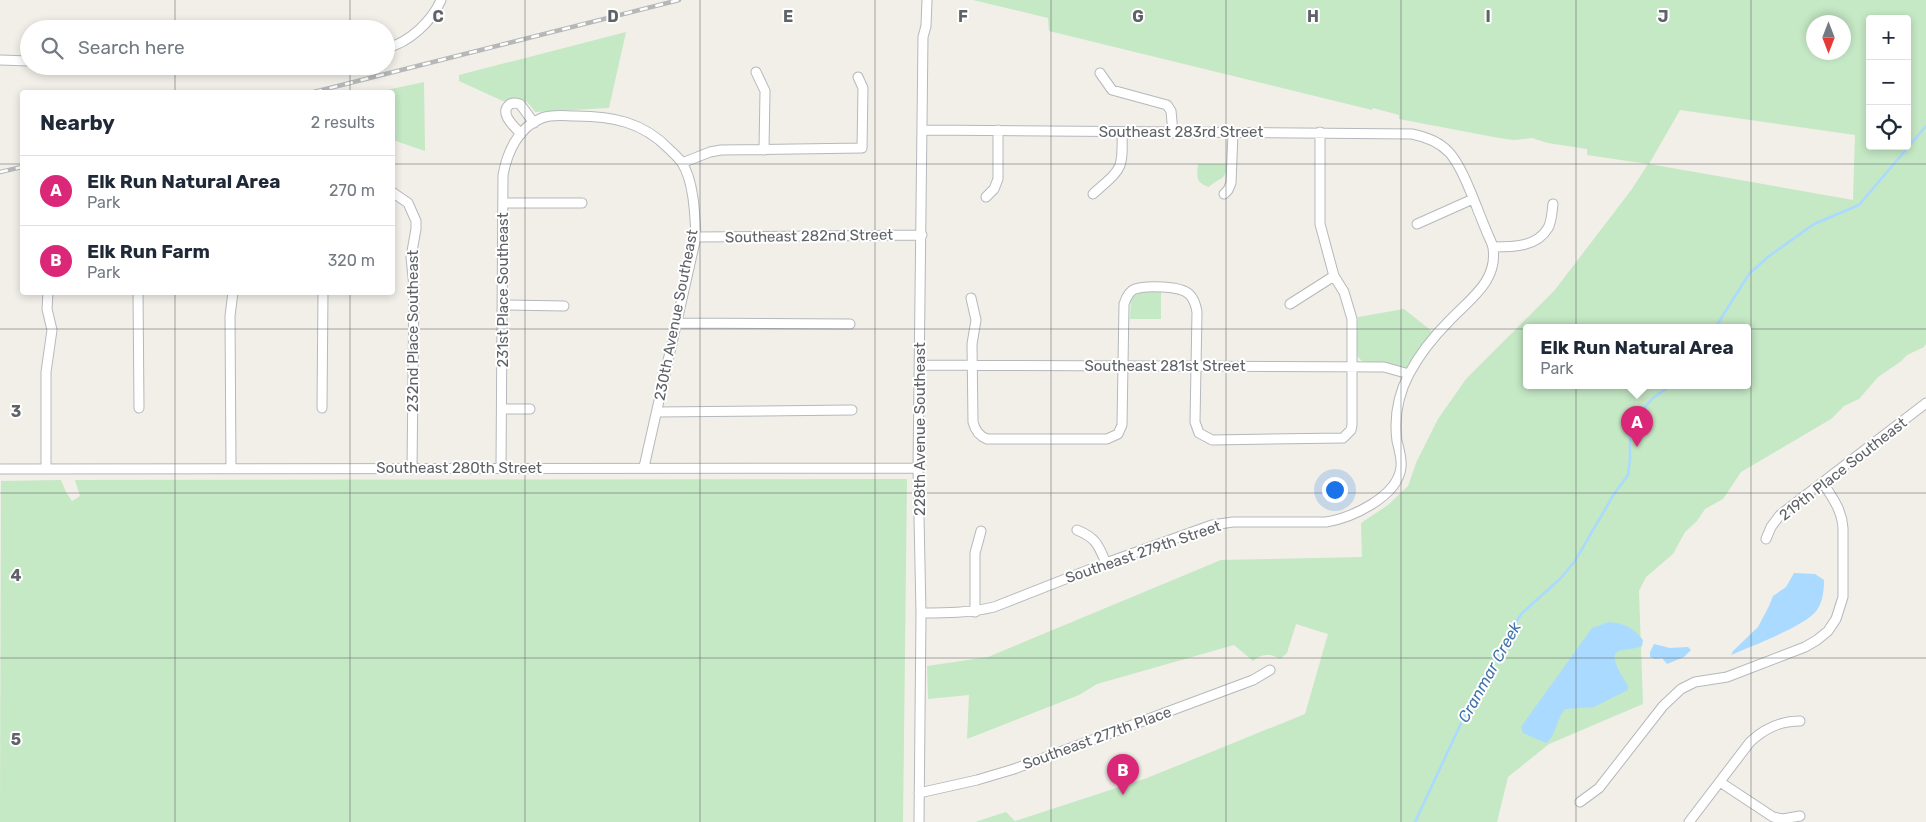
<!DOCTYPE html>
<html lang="en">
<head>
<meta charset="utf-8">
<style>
	:root { --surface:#fff; --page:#f2f2f3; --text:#1f2937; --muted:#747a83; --line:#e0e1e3; --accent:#db2777 }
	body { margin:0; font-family:Rubik,sans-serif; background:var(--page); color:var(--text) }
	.controls { position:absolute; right:15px; top:15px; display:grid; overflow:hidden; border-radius:5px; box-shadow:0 2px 8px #0003 }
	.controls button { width:45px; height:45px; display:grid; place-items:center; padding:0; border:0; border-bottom:1px solid var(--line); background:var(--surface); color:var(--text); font:25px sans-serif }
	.compass { position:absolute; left:1806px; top:15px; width:45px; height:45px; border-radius:50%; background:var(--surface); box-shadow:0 2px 8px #0003; rotate:180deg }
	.you { position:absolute; left:1334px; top:489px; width:18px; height:18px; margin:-12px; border:4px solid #fff; border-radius:50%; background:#1a73e8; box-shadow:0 0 0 8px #1a73e833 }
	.badge { display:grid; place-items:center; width:32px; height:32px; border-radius:50%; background:var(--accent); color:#fff; font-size:16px; font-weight:700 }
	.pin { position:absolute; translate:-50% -41px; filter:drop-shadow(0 1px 2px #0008) }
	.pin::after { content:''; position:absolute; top:26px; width:18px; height:15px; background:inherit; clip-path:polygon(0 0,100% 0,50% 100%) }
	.popup { position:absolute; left:1523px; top:324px; width:228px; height:65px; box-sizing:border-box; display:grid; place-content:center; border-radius:5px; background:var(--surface); filter:drop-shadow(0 1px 4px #0005); font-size:16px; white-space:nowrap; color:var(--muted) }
	.popup b { font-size:19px; color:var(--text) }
	.popup::after { content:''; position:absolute; left:50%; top:100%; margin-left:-10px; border:10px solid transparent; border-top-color:var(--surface) }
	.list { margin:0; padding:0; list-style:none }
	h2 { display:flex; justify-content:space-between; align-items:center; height:65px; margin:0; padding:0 20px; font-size:21px }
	h2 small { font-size:16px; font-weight:400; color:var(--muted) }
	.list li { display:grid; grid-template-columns:32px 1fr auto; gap:15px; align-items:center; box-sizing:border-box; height:70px; padding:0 20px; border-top:1px solid var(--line) }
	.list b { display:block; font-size:19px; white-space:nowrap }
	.list p { margin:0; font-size:16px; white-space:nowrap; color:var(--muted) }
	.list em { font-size:16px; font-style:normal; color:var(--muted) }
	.icon { flex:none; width:28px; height:28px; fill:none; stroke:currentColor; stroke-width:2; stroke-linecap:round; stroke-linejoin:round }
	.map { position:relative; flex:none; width:1926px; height:822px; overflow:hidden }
	.search { position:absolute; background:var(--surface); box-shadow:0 2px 8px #0003; left:20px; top:20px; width:375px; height:55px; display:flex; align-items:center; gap:12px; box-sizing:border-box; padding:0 18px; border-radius:28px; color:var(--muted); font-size:19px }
	.panel { position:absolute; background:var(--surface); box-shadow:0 2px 8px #0003; left:20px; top:90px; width:375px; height:205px; border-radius:5px }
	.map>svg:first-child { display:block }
	.green { fill:#c5e8c5; fill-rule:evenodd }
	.water { fill:#aadaff }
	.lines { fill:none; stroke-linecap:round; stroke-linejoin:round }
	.stream { stroke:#aadaff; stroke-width:2.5 }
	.minor-casing { stroke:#b5b8bc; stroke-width:11 }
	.minor { stroke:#fff; stroke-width:9 }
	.rail-casing { stroke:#b6b7b8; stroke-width:4.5 }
	.rail { stroke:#fff; stroke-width:2.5; stroke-dasharray:8; stroke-linecap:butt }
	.grid { fill:none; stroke:#5f6368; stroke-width:1; stroke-opacity:0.55 }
	.labels { text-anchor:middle; stroke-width:4; stroke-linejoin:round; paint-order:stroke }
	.street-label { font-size:15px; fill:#5f6368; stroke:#fff }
	.water-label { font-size:16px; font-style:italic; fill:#4174aa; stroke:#fff }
	.grid-label { font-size:16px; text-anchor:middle; font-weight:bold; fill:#5f6368; stroke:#fff; stroke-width:4; stroke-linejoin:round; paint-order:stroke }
</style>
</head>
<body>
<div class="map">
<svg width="1926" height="822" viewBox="0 0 1926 822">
	<rect width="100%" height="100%" fill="#f1efe8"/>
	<path class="green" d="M973,0H1926V344L1924,347L1907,355L1900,362L1878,377L1859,399L1844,406L1831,419L1741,472L1723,499L1705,509L1697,521L1685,532L1673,554L1646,577L1639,591L1643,704L1549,744L1508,777L1497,822H975L1006,812L1015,821L1147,778L1305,714L1328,634L1296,624L1287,653L1280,659C1271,653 1262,653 1253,661L1234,645L1097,684L1079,695L967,739L969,695L928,699L927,666L988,657L1221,560L1362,557L1361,523L1388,505L1408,486L1416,463L1438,419L1466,379L1554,291L1632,189L1648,164L1587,155V149L1548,143L1532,138L1514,140L1499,138L1399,119V115L1373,108L1372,110L1049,31L1048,18ZM1870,19H1907V146H1870ZM1814,22H1844V52H1814ZM1680,110L1855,135L1853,200L1649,164ZM1527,328H1747V386H1527Z
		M626,32L609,108L535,112C527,99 519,95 505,102L459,81V75Z
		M424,82L425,151L393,140L392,92H377Z
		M1198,164H1227C1226,182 1219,177 1209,187C1195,182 1197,177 1198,164Z
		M1141,292H1161V319H1130L1131,298Z
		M1404,309L1433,332L1411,364L1408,367H1404L1362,361L1357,356L1356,352L1358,317Z
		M907,479L903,822H0L1,481L61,480L66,492L72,501L80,496L75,480Z"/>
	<path class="water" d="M1794,573L1815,574L1824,580C1824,590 1823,601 1817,610C1806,626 1751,646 1731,655L1733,651L1758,627L1769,606L1773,596L1786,587Z
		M1609,622C1626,624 1632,627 1643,640L1642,646C1635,649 1629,649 1622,650C1604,653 1624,677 1628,686V690L1594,707L1565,709C1556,719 1556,737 1546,743L1523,733L1521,727L1592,628Z
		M1654,644L1670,648L1688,647L1691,650L1684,657L1667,664L1662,658L1655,659L1650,657V652Z"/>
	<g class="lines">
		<path class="stream" d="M1715,328L1749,274L1769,256L1814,224L1859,205L1926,126
			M1415,822L1470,704L1487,678L1502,644L1522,613L1560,579L1575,561L1614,494L1628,475L1630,459V433L1636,417L1653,398L1670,386"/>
		<g class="minor-casing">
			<path id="minor" d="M386,48C409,43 432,21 441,0
				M0,60L29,61
				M756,72L765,91L764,150
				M1100,73L1112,90L1167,105L1171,111L1173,133
				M521,134C515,127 499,114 509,105C512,102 516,103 520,104L534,123
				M682,163L710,152L721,150L862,148L863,88L858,77
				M392,192L408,203L416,221V229L411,257L414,287L412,469
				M1093,194C1122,168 1123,171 1122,132
				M1224,194L1228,190L1231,183L1233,132
				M986,197L994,189L998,179V130
				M503,203H582
				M1417,224L1473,199
				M696,237L922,235
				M1493,247C1513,247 1537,247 1548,228C1552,221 1552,211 1553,204
				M138,292L139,408
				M971,298L976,320L972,344L973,422C975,430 979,436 987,439H1107L1118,434L1122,425L1124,304C1126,298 1129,291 1135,289C1146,285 1181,286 1189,294C1194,299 1196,305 1197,312L1195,422L1199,433L1212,440L1343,438L1351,430L1352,425V319L1344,292L1334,276L1320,224V132
				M1290,304L1334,276
				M502,305L564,306
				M677,323L850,324
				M920,365L1384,367L1409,374
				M322,408L323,292
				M502,409H530
				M657,412L852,410
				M501,468L503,175C507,153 518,127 542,118C552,114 565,116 576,116C612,116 643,122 669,149C673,153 679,158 682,163C694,181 695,216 696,237L644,467
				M0,469L918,468
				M46,469V372L52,330L47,309L48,292
				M231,469L230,316L233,292
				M1077,530C1096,538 1098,544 1106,563
				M1766,539L1771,527L1780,515L1926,403
				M975,612V553L981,531
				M921,613C946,613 969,613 994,607L1106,563L1212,525L1233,522H1326C1351,518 1398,497 1401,467C1402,458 1399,449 1397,441C1394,418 1398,395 1409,374C1419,355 1435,335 1450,320C1470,299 1498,281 1493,248C1492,242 1488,236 1486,230C1480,216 1475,202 1469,188C1456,157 1447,141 1412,134L923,130
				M1720,782L1773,817L1783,819L1800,816
				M919,793L977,780L1014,769L1253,680L1270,670
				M1580,802L1599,788L1663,706L1681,689L1695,682L1727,677L1805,647L1817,640L1828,631L1836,619L1843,597V528C1842,510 1832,497 1823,483
				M919,822L921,613L918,468L923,37L926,26L927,0
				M1689,822L1750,742C1765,728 1780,721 1800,721"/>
		</g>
		<use href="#minor" class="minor"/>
		<g class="rail-casing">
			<path id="rail" d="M314,92L679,0
				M0,172L22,167"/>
		</g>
		<use href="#rail" class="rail"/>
	</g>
	<path class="grid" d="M175,0V29M350,0V29M525,0V822M700,0V822M875,0V822M1051,0V822M1226,0V822M1401,0V822M1576,0V822M1751,0V822M175,66V92M350,66V92M0,164H22M392,164H1926M175,292V822M350,292V822M0,329H1926M0,493H1926M0,658H1926"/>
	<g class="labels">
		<g class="street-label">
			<text x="1181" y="137">Southeast 283rd Street</text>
			<text transform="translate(809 236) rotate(-1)" y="5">Southeast 282nd Street</text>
			<text transform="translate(503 290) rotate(-90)" y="5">231st Place Southeast</text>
			<text transform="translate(676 315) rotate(-79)" y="5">230th Avenue Southeast</text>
			<text transform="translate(413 331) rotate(-90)" y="5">232nd Place Southeast</text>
			<text x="1165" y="371">Southeast 281st Street</text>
			<text transform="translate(920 429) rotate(-90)" y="5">228th Avenue Southeast</text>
			<text x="459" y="473">Southeast 280th Street</text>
			<text transform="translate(1843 469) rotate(-38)" y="5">219th Place Southeast</text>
			<text transform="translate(1143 552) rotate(-19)" y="5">Southeast 279th Street</text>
			<text transform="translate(1097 738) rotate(-20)" y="5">Southeast 277th Place</text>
		</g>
		<g class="water-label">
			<text transform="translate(1489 672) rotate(-61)" y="6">Cranmar Creek</text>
		</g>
	</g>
	<g class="grid-label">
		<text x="438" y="22">C</text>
		<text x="613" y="22">D</text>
		<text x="788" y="22">E</text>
		<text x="963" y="22">F</text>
		<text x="1138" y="22">G</text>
		<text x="1313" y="22">H</text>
		<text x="1488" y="22">I</text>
		<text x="1663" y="22">J</text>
		<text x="16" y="417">3</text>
		<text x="16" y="581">4</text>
		<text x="16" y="745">5</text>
	</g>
</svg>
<div class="controls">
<button>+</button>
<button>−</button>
<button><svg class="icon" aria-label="locate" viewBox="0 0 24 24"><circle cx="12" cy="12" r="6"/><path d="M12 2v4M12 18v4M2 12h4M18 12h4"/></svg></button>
</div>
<svg class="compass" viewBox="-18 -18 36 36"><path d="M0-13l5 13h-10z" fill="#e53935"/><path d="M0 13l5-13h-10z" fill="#747a83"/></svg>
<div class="you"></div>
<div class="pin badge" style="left:1637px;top:447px">A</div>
<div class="popup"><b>Elk Run Natural Area</b>Park</div>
<div class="pin badge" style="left:1123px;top:795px">B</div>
<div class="search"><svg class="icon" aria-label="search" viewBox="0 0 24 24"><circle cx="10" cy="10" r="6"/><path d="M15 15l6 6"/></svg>Search here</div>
<section class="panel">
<h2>Nearby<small>2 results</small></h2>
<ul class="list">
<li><span class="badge">A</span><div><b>Elk Run Natural Area</b><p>Park</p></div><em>270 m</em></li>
<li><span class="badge">B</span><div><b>Elk Run Farm</b><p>Park</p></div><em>320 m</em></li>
</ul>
</section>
</div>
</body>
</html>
